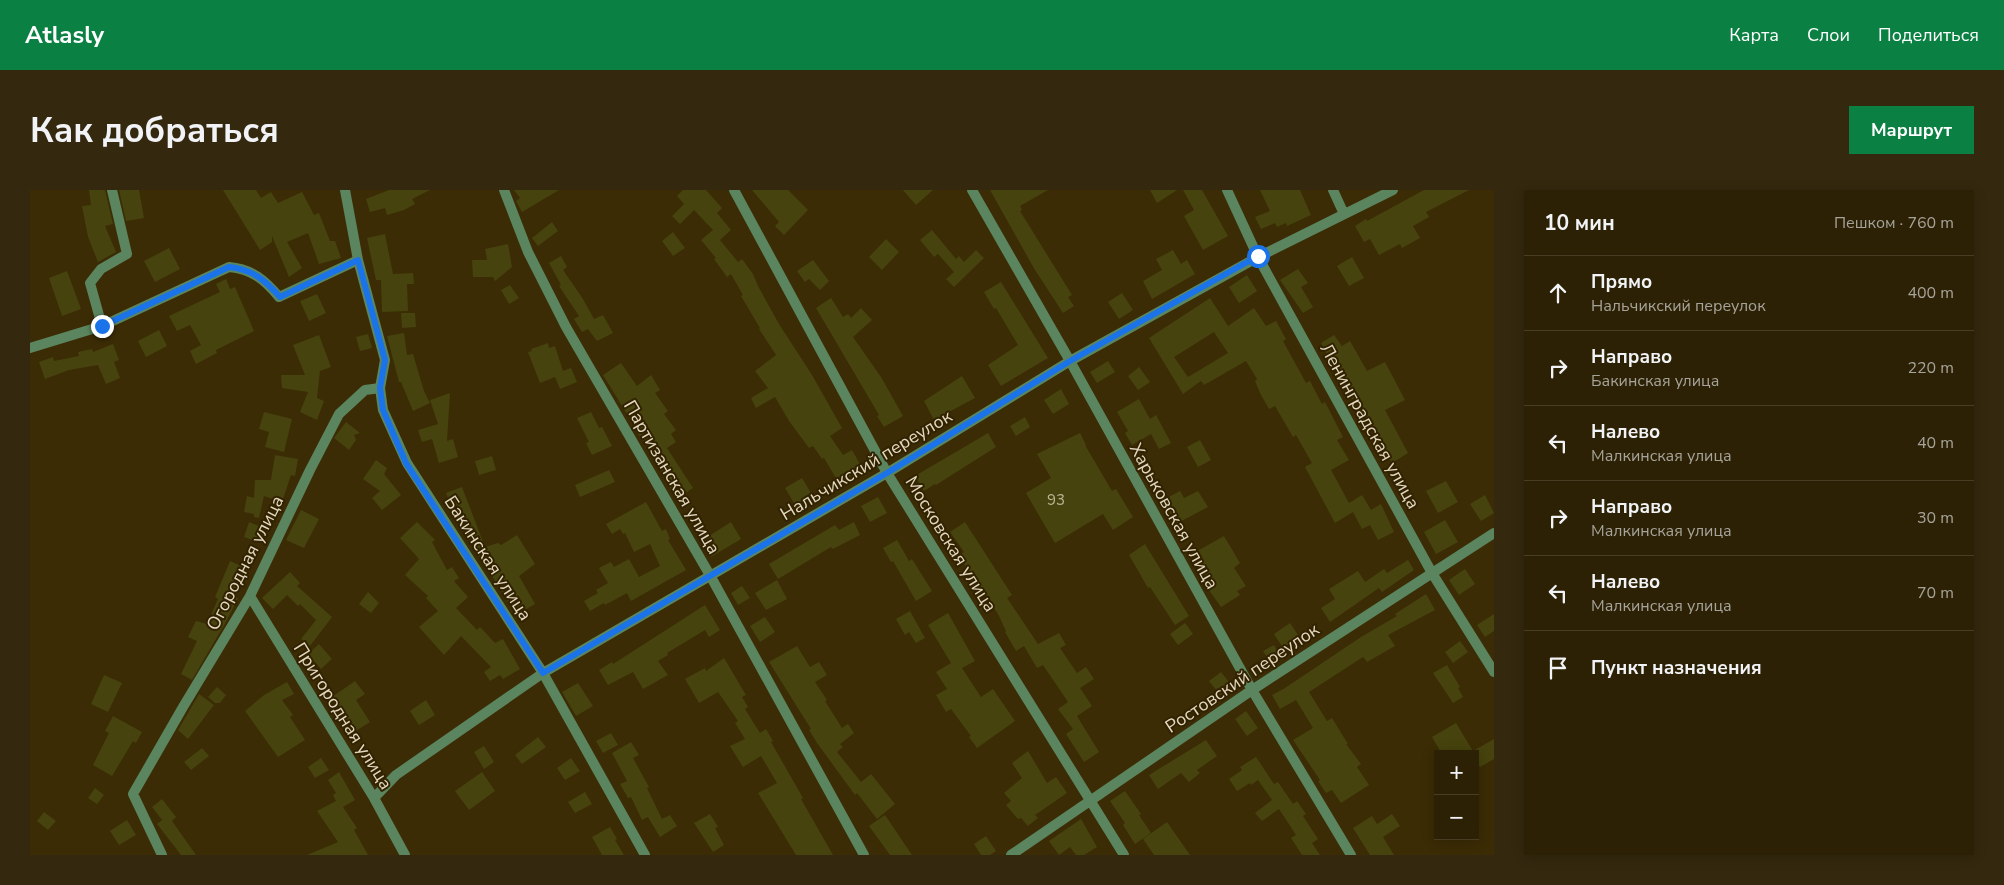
<!DOCTYPE html>
<html lang="ru">
<head>
<meta charset="utf-8">
<style>
	:root { --surface:#2c2104; --page:#34290e; --text:#f1f3f6; --muted:#a6a39a; --line:#483e26; --accent:#0b8043 }
	body { margin:0; font-family:"Nunito Sans",sans-serif; background:var(--page); color:var(--text) }
	.controls { position:absolute; right:15px; bottom:15px; display:grid; overflow:hidden; border-radius:0px; box-shadow:0 2px 12px #0003 }
	.controls button { width:45px; height:45px; display:grid; place-items:center; padding:0; border:0; border-bottom:1px solid var(--line); background:var(--surface); color:var(--text); font:25px sans-serif }
	.stop { position:absolute; width:15px; height:15px; margin:-11px; border:4px solid #1a73e8; border-radius:50%; background:#fff }
	.stop.end { background:#1a73e8; border-color:#fff; box-shadow:0 1px 5px #0008 }
	.list { margin:0; padding:0; list-style:none }
	h2 { display:flex; justify-content:space-between; align-items:center; height:65px; margin:0; padding:0 20px; font-size:21px }
	h2 small { font-size:16px; font-weight:400; color:var(--muted) }
	.list li { display:grid; grid-template-columns:32px 1fr auto; gap:15px; align-items:center; box-sizing:border-box; height:75px; padding:0 20px; border-top:1px solid var(--line) }
	.list b { display:block; font-size:19px; white-space:nowrap }
	.list p { margin:0; font-size:16px; white-space:nowrap; color:var(--muted) }
	.list em { font-size:16px; font-style:normal; color:var(--muted) }
	.icon { flex:none; width:28px; height:28px; fill:none; stroke:currentColor; stroke-width:2; stroke-linecap:round; stroke-linejoin:round }
	.map { position:relative; flex:none; width:1464px; height:665px; overflow:hidden; border-radius:0px }
	header { display:flex; align-items:center; gap:30px; box-sizing:border-box; height:70px; padding:0 25px; background:var(--accent); color:#fff }
	header strong { font-size:24px }
	nav { display:flex; gap:28px; margin-inline-start:auto; font-size:18px }
	.intro { display:flex; align-items:center; justify-content:space-between; box-sizing:border-box; height:120px; padding:0 30px }
	h1 { margin:0; font-size:35px }
	.button { padding:12px 22px; border-radius:0px; background:var(--accent); color:#fff; font-size:18px; font-weight:700 }
	main { display:flex; gap:30px; padding:0 30px }
	aside { flex:1; background:var(--surface); border-radius:0px; box-shadow:0 2px 12px #0003 }
	.map>svg:first-child { display:block }
	.building { fill:#46430e; fill-rule:evenodd }
	.lines { fill:none; stroke-linecap:round; stroke-linejoin:round }
	.minor { stroke:#5b855f; stroke-width:10 }
	.tertiary { stroke:#5b855f; stroke-width:10 }
	.route { stroke:#1a73e8; stroke-width:6 }
	.labels { text-anchor:middle; stroke-width:4; stroke-linejoin:round; paint-order:stroke }
	.number-label { font-size:15px; fill:#bcb494 }
	.street-label { font-size:18px; fill:#e4d9c0; stroke:#312200 }
</style>
</head>
<body>
<header>
<strong>Atlasly</strong>
<nav><a>Карта</a><a>Слои</a><a>Поделиться</a></nav>
</header>
<div class="intro"><h1>Как добраться</h1><a class="button">Маршрут</a></div>
<main>
<div class="map">
<svg width="1464" height="665" viewBox="0 0 1464 665">
	<rect width="100%" height="100%" fill="#3b2c05"/>
	<path class="building" d="M59,0H75L83,34L75,36L86,62L68,72L58,47L52,16L61,15Z
		M89,0H109L114,28L96,31Z
		M193,0H226L231,8L241,2L248,13L272,2L284,25L289,23L300,51H305L311,68L289,74L278,43L257,52L272,78L259,87L242,46V52L230,60Z
		M359,0H400L382,9L385,14L374,20L357,25L355,18L340,22L336,9Z
		M484,0H529L492,22L486,11L490,8Z
		M653,0H676L692,18L687,23L701,40L690,50L708,72L712,69L723,84L728,96L749,134L782,185L812,238L800,246L813,265L822,260L831,276L819,283L821,286L809,293L794,268L792,269L783,256L779,258L759,231L745,207L726,218L721,208L738,198L725,181L746,165L729,139L730,138L711,106L713,105L701,84L697,87L684,69L686,68L671,50L683,40L664,20L650,34L642,26L654,14L647,6Z
		M722,0H758L778,20L754,45L745,36L749,32Z
		M873,0H903L886,15Z
		M960,0H1018L990,16L992,20L990,21L1042,105L1038,107L1044,116L1033,123L1005,80Z
		M1120,0H1147L1127,13Z
		M1153,0H1172L1198,46L1173,60L1154,26L1164,20Z
		M1230,0H1270L1281,25L1257,36L1256,33L1247,37L1245,33L1231,39L1225,27L1240,21Z
		M1394,0H1439L1396,22L1399,27L1383,36L1390,48L1372,58L1370,54L1349,65L1340,49L1334,52L1325,36L1336,29L1337,31Z
		M522,32L528,41L508,56L502,48Z
		M902,40L926,69L929,66L934,72L946,60L954,68L924,97L916,89L924,82L908,64L904,67L890,50Z
		M643,42L655,58L643,66L632,51Z
		M355,44L363,84L383,83L384,94H377L378,121L352,122L351,90H346L337,48Z
		M856,49L869,62L852,80L839,67Z
		M478,54L482,77L465,91L463,87H443L442,70H457L455,59Z
		M139,58L150,79L125,92L114,71Z
		M1143,60L1151,74L1157,70L1165,84L1122,109L1113,91L1132,80L1126,69Z
		M531,66L537,77L533,80L553,109L564,129L573,125L583,143L567,151L558,139L552,142L544,129L549,126L529,96L531,95L519,73Z
		M1322,67L1334,88L1319,96L1307,76Z
		M783,70L799,91L790,100L779,89L775,92L767,81Z
		M1268,79L1278,93L1271,97L1283,117L1273,123L1250,90Z
		M37,81L51,119L32,126L19,88Z
		M1217,85L1227,101L1209,113L1199,97Z
		M196,89L200,99L205,97L224,141L186,160L187,163L166,174L160,161L171,155L160,135L147,141L139,126L190,102L186,94Z
		M971,92L1018,168L971,196L958,175L988,155L966,118L964,119L954,102Z
		M480,95L489,108L479,114L471,100Z
		M1092,103L1103,120L1089,129L1078,112Z
		M287,104L296,123L279,131L270,111Z
		M801,108L813,127L818,124L821,128L831,118L842,130L823,147L851,187L873,226L854,237L847,226L849,225L786,118Z
		M1180,108L1198,136L1224,118L1236,136L1246,131L1256,149L1253,151L1276,193L1280,191L1292,214L1295,212L1313,247L1307,250L1319,270L1301,280L1319,313L1332,305L1341,320L1351,314L1364,342L1348,350L1340,335L1332,339L1323,322L1305,333L1275,277L1282,273L1266,245L1263,247L1245,216L1239,219L1230,203L1225,191L1227,189L1216,171L1174,195L1171,191L1153,204L1119,148ZM1184,142L1198,163L1158,187L1144,167Z
		M371,123H385L386,137L372,138Z
		M129,140L137,156L116,167L108,151Z
		M374,143L377,165L383,164L394,201L400,213L383,221L371,192H369L357,146Z
		M338,144L342,158L330,161L326,147Z
		M289,145L301,177L290,181L287,208L294,211L287,230L270,222L278,202L252,198L251,185H275L263,155Z
		M1304,145L1312,156L1320,151L1337,181L1355,172L1375,210L1355,220L1378,263L1362,273L1325,208L1322,209L1291,153Z
		M518,153L519,158L525,156L533,181L541,178L547,192L530,199L525,187L510,193L498,162L502,161L501,159Z
		M83,154L89,170L84,172L90,188L76,194L68,175L39,180L15,189L9,172L23,167L24,171L49,166L48,162L62,159L63,162Z
		M1078,171L1085,182L1067,193L1060,182Z
		M591,173L607,196L621,185L630,200L625,203L638,221L634,224L646,240L641,244L646,252L637,258L663,298L646,309L621,262L604,238L605,237L573,185Z
		M1109,177L1120,192L1108,200L1098,186Z
		M932,186L945,208L904,230L894,211Z
		M1031,199L1039,214L1023,224L1014,210Z
		M420,203L417,251L423,249L428,267L409,273L402,249L392,252L388,240L408,234L400,210Z
		M1109,209L1120,229L1126,225L1141,253L1129,259L1121,244L1102,255L1095,243L1098,241L1087,222Z
		M234,222L262,229L254,262L235,257L239,242L229,239Z
		M561,222L569,238L572,237L582,256L562,265L556,253L559,252L547,228Z
		M995,227L1000,237L986,246L980,236Z
		M316,232L330,243L324,245L326,250L319,260L304,248Z
		M958,243L966,257L906,295L905,294L894,301L885,286Z
		M1050,243L1056,255H1055L1082,301L1086,299L1103,327L1083,340L1073,324L1025,353L996,303L1021,288L1007,264Z
		M1170,250L1181,270L1168,277L1157,257Z
		M245,265L268,269L265,286L261,285L252,312L234,306L229,328L224,327V324L214,322L217,306L224,308L225,290H241Z
		M462,266L466,280L449,285L445,271Z
		M346,270L357,278L354,284L371,305L352,320L342,308L350,301L333,289Z
		M579,280L585,292L550,307L545,295Z
		M772,288L784,308L767,318L755,298Z
		M1416,291L1428,312L1408,323L1396,301Z
		M432,297L455,357L468,353L471,355L487,345L505,374L489,386L505,414L486,425L458,379L457,380L432,337L435,335L424,312L420,313L416,303Z
		M1150,301L1154,308L1168,301L1178,317L1146,334L1133,310Z
		M1455,305L1464,323L1451,331L1440,314Z
		M848,307L857,323L840,332L831,316Z
		M616,312L632,341L636,339L640,349L638,350L656,380L601,411L597,403L575,415L574,413L560,421L554,411L568,403L566,400L578,393L569,378L581,372L584,377L599,369L609,387L630,376L620,354L604,362L595,343L593,344L590,339L582,344L576,334Z
		M271,320L289,329L274,358L256,350Z
		M1415,330L1428,352L1406,364L1394,342Z
		M219,332L236,339L231,353L214,347Z
		M387,332L405,350L402,352L417,380L422,377L429,388L424,391L438,407L426,418L447,440L450,437L465,453L473,449L490,479L473,489L470,485L460,491L454,482L461,477L431,446L414,465L389,437L408,421L396,408L398,406L375,385L389,369L370,348Z
		M701,332L711,349L681,367L671,351Z
		M824,332L830,345L803,359L801,357L748,389L739,374L805,335L809,340Z
		M935,332L982,405L977,408L1008,454L1029,443L1036,455L1030,458L1047,483L1056,477L1064,489L1050,498L1062,516L1047,526L1069,562L1054,572L1036,544L1043,539L1028,519L1038,512L1013,475L1007,478L994,456L986,461L975,442L976,441L968,424L929,366L934,362L920,342Z
		M1194,346L1210,373L1204,378L1216,396L1207,401L1210,405L1191,417L1171,389L1175,387L1162,364Z
		M867,350L879,371L882,369L902,401L886,411L863,371L861,372L853,358Z
		M1115,354L1159,426L1145,435L1120,397L1118,398L1099,365Z
		M1378,370L1384,380L1352,402L1349,398L1300,432L1291,418L1305,409L1299,399L1328,381L1335,392L1354,379L1357,383Z
		M200,371L218,379L205,407L208,408L197,430L162,490L151,484L167,451L158,447L166,431L177,434L188,409L185,407Z
		M1435,379L1445,394L1429,405L1419,390Z
		M260,382L270,393L267,396L302,427L280,456L271,449L286,430L270,414L268,416L257,405L243,419L232,408Z
		M747,390L757,409L736,420L725,403Z
		M712,396L720,408L708,415L701,403Z
		M338,402L349,413L341,423L329,414Z
		M1396,404L1405,420L1358,445L1365,456L1337,472L1333,467L1279,502L1297,531L1302,528L1318,554H1316L1331,574L1327,577L1339,595L1311,613L1302,600L1296,603L1288,591L1290,590L1263,550L1283,538L1266,510L1250,519L1242,505L1255,498L1331,447L1367,426L1365,424Z
		M675,415L690,440L679,447L675,440L637,463L638,465L628,471L638,485L613,499L603,482L578,495L569,480L582,472L583,474Z
		M880,421L895,448L886,453L879,442L875,445L866,429Z
		M918,423L945,471L932,478L951,507L963,499L985,531L947,558L939,547L941,546L921,519L916,522L906,505L917,499L906,482L921,473L898,435Z
		M1464,424V441L1455,447L1447,435Z
		M735,427L745,442L730,452L720,436Z
		M1155,433L1163,444L1148,455L1140,444Z
		M1260,433L1270,448L1253,458L1244,444Z
		M1430,451L1438,462L1423,473L1415,462Z
		M289,454L302,469L291,479L278,464Z
		M1244,455L1251,467L1241,473L1233,461Z
		M767,456L780,477L789,472L797,485L785,492L797,510L795,511L812,538L818,534L824,543L810,554L813,557L807,562L831,592L841,584L865,614L847,629L827,603L825,605L787,553L779,540L781,539L739,472Z
		M694,468L716,505L712,507L718,517L715,519L730,543L736,539L743,551L741,552L773,608L771,609L803,665H766L728,603L747,593L731,566L713,577L700,556L715,549L705,533L708,531L688,502L669,513L655,489L675,478L676,481Z
		M1417,475L1430,497L1428,498L1433,507L1423,513L1403,483Z
		M1191,482L1202,496L1190,505L1179,491Z
		M74,485L92,493L78,522L61,514Z
		M325,491L335,504L326,510L340,532L324,542L302,507Z
		M257,492L264,504L252,510L263,525L260,527L275,550L248,567L215,521L234,505Z
		M548,493L563,516L546,526L532,502Z
		M187,497L196,505L190,513H185L178,507Z
		M169,504L184,515L158,549L148,540Z
		M396,510L405,525L389,535L380,521Z
		M1216,521L1228,538L1217,546L1205,529Z
		M83,526L112,542L106,553L103,551L82,586L63,575L79,543L75,541Z
		M1426,533L1443,561L1464,549V569L1450,577L1445,570V564H1412L1402,547Z
		M581,543L588,555L573,563L566,551Z
		M508,547L516,557L492,574L485,565Z
		M1176,550L1187,566L1167,580L1170,583L1159,592L1151,583L1128,599L1119,585Z
		M601,552L609,565L603,568L619,597L617,598L632,629L640,625L647,636L630,647L618,627L612,630L601,607L598,608L590,594L597,591L582,563Z
		M454,556L464,572L454,579L444,562Z
		M172,558L179,566L161,580L154,572Z
		M998,561L1017,593L1026,587L1037,603L1005,625L1008,628L998,636L991,628L988,629L976,615L981,611L974,603L992,588L982,573Z
		M1226,567L1244,594L1248,592L1263,614L1267,611L1276,624L1273,626L1288,649L1282,653L1290,665H1272L1261,648L1266,645L1249,619L1232,631L1225,623L1242,610L1228,590L1221,595L1220,593L1207,601L1199,589L1212,580L1210,577Z
		M291,568L299,580L285,588L278,577Z
		M541,568L550,581L535,590L527,578Z
		M309,582L325,610L313,617L327,638L324,640L338,665H277L308,652L287,621L306,611L303,605L306,603L298,590Z
		M452,582L465,601L439,620L425,601Z
		M65,598L74,605L67,614L58,608Z
		M1095,601L1111,624L1109,625L1121,643L1105,654L1093,635L1095,633L1080,611Z
		M555,602L562,614L545,623L538,612Z
		M132,609L146,627L142,631L166,665H151L127,634L132,630L122,617Z
		M14,622L26,631L18,640L7,631Z
		M680,624L688,637L685,638L694,655L683,662L664,633Z
		M1362,624L1370,636L1353,647L1364,665H1340L1323,638L1342,626L1347,634Z
		M855,625L882,665H860L839,636Z
		M1051,629L1067,657L1054,665H1046L1040,657L1029,665L1019,651Z
		M97,630L106,645L89,655L80,641Z
		M1137,632L1160,665H1124L1113,649Z
		M580,637L587,649L585,650L594,665H572L562,647Z
		M956,646L966,661L960,665H951L944,654Z"/>
	<g class="lines">
		<path class="minor" d="M474,0L498,62L536,137L681,387L834,665
			M942,0L1040,171L1222,500L1321,665
			M1197,0L1228,67L1402,383L1464,482
			M1303,0L1314,24
			M328,70L355,170L350,198L353,220L377,273L513,483L615,665
			M72,136L60,93L71,79L97,64L82,0
			M0,158L72,136L199,77C222,79 235,90 249,107L328,70L315,0
			M220,406L344,608L375,665
			M344,608L366,585L513,483L857,283L1040,171L1228,67L1363,0
			M132,665L103,604L153,517L220,406L280,280L309,224L335,200L350,198
			M981,665L1222,500L1464,343"/>
		<path class="tertiary" d="M704,0L857,283L1094,665"/>
	</g>
	<g class="lines">
		<path class="route" d="M72,136L199,77C222,79 235,90 250,107L328,70L355,170L350,198L353,220L376,273L513,483L857,283L1040,171L1228,66"/>
	</g>
	<g class="labels">
		<g class="number-label">
			<text x="1026" y="315">93</text>
		</g>
		<g class="street-label">
			<text transform="translate(1340 236) rotate(61)" y="6">Ленинградская улица</text>
			<text transform="translate(836 275) rotate(-31)" y="6">Нальчикский переулок</text>
			<text transform="translate(642 287) rotate(60)" y="6">Партизанская улица</text>
			<text transform="translate(1144 326) rotate(61)" y="6">Харьковская улица</text>
			<text transform="translate(921 354) rotate(58)" y="6">Московская улица</text>
			<text transform="translate(458 368) rotate(57)" y="6">Бакинская улица</text>
			<text transform="translate(215 373) rotate(-63)" y="6">Огородная улица</text>
			<text transform="translate(1212 488) rotate(-34)" y="6">Ростовский переулок</text>
			<text transform="translate(313 526) rotate(58)" y="6">Пригородная улица</text>
		</g>
	</g>
</svg>
<div class="controls">
<button>+</button>
<button>−</button>
</div>
<div class="stop" style="left:1228px;top:66px"></div>
<div class="stop end" style="left:72px;top:136px"></div>
</div>
<aside>
<h2>10 мин<small>Пешком · 760 m</small></h2>
<ul class="list">
<li><svg class="icon" aria-label="ahead" viewBox="0 0 24 24"><path d="M12 20V5M6 11l6-6 6 6"/></svg><div><b>Прямо</b><p>Нальчикский переулок</p></div><em>400 m</em></li>
<li><svg class="icon" aria-label="right" viewBox="0 0 24 24"><path d="M7 20v-9h11M14 6l5 5-5 5"/></svg><div><b>Направо</b><p>Бакинская улица</p></div><em>220 m</em></li>
<li><svg class="icon" aria-label="left" viewBox="0 0 24 24"><path d="M17 20v-9H6M10 6l-5 5 5 5"/></svg><div><b>Налево</b><p>Малкинская улица</p></div><em>40 m</em></li>
<li><svg class="icon" aria-label="right" viewBox="0 0 24 24"><path d="M7 20v-9h11M14 6l5 5-5 5"/></svg><div><b>Направо</b><p>Малкинская улица</p></div><em>30 m</em></li>
<li><svg class="icon" aria-label="left" viewBox="0 0 24 24"><path d="M17 20v-9H6M10 6l-5 5 5 5"/></svg><div><b>Налево</b><p>Малкинская улица</p></div><em>70 m</em></li>
<li><svg class="icon" aria-label="arrive" viewBox="0 0 24 24"><path d="M6 21V4h12l-3 4 3 4H6"/></svg><div><b>Пункт назначения</b></div></li>
</ul>
</aside>
</main>
</body>
</html>
